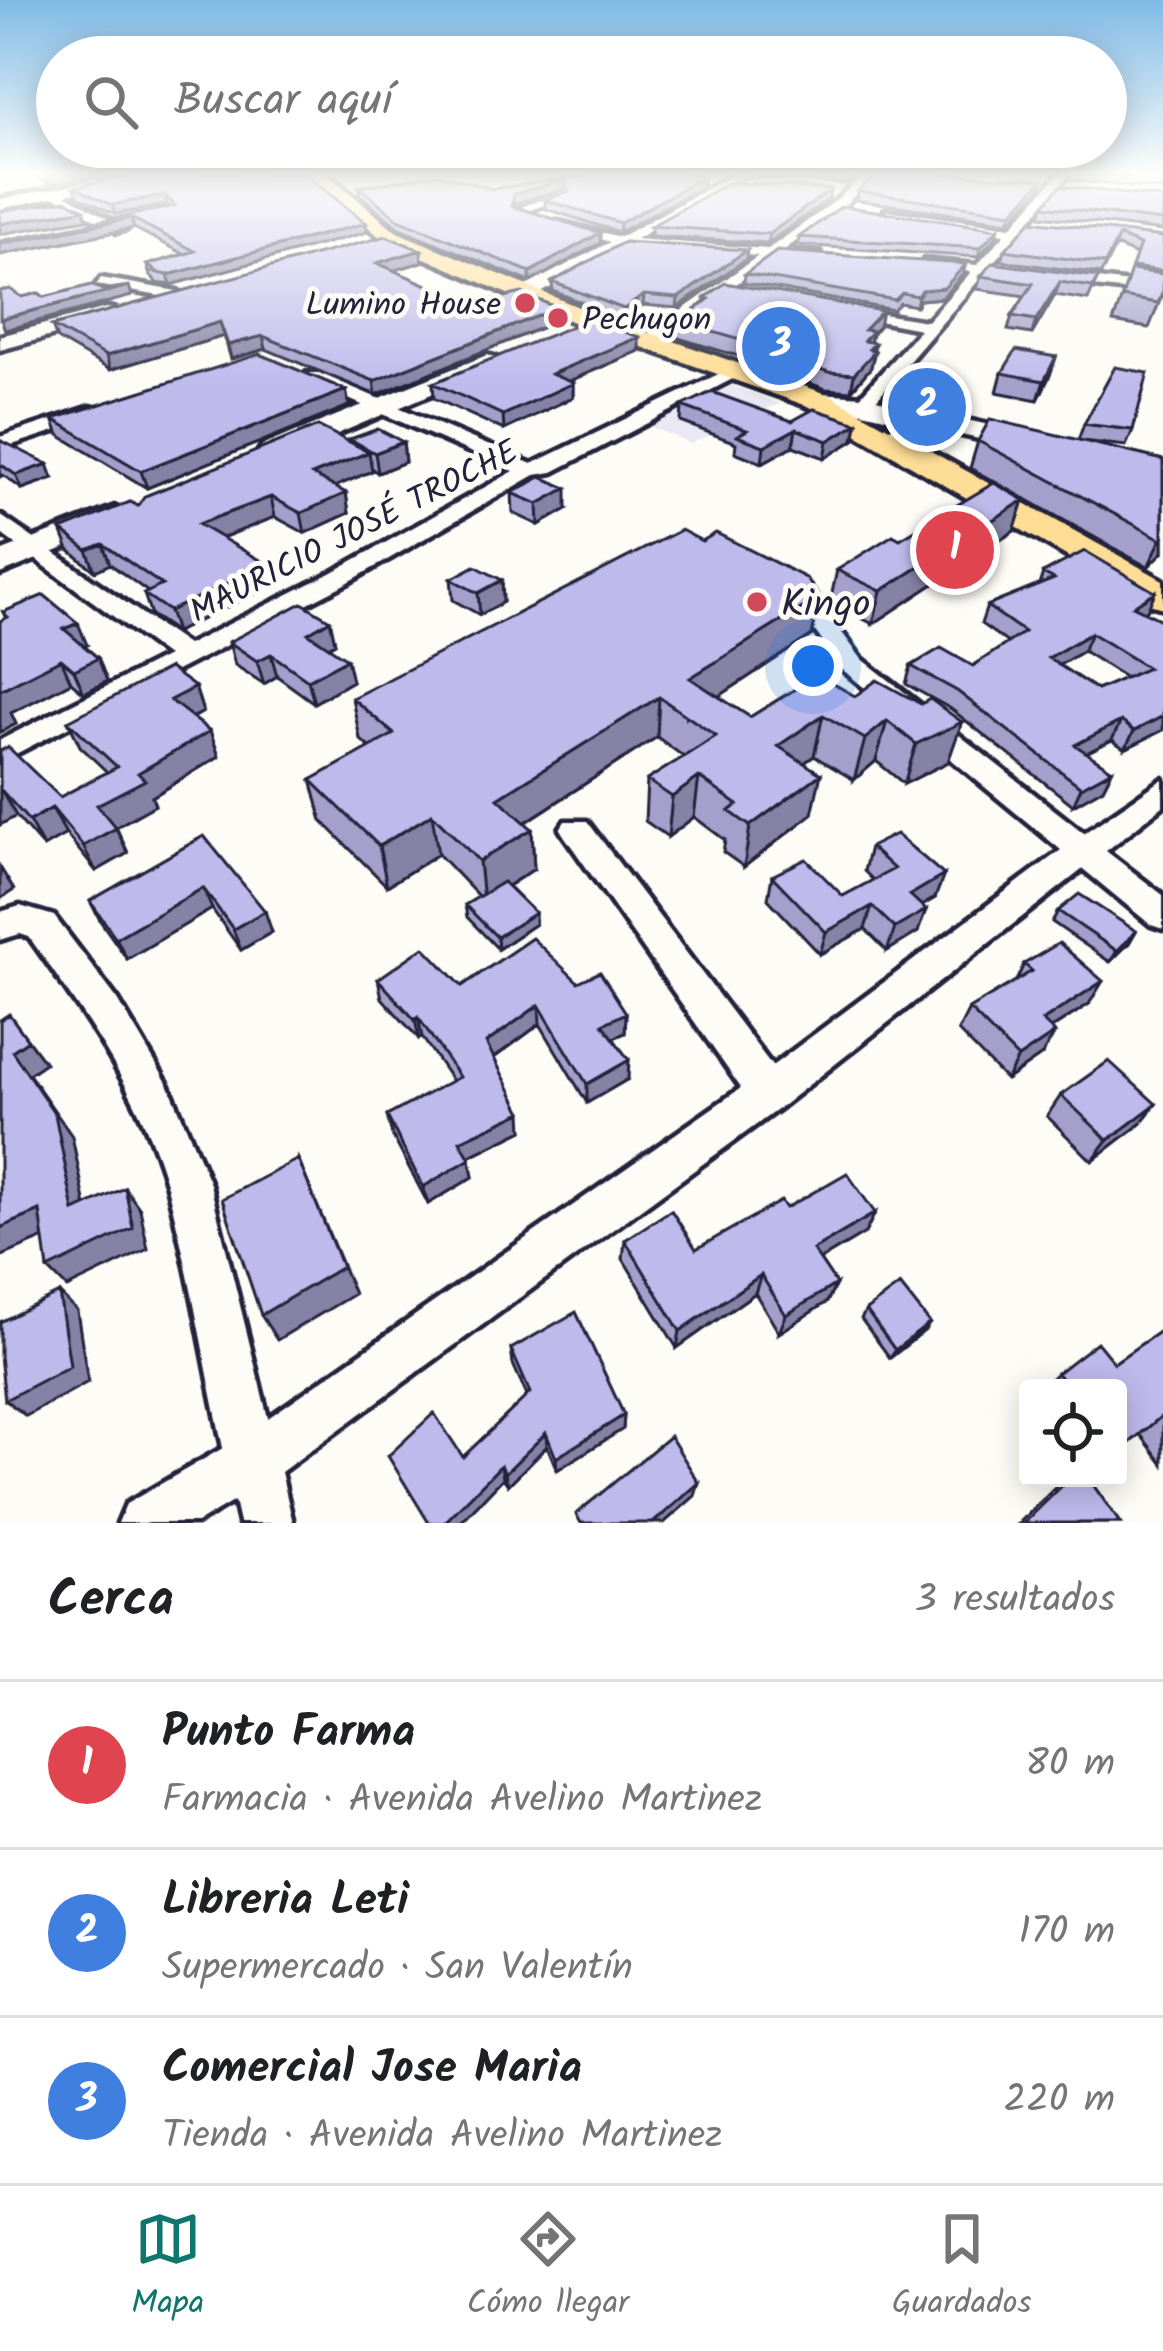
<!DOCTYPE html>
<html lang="es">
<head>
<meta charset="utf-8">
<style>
	:root { --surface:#fff; --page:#f2f2f2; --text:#202124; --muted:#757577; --line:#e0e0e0; --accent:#0f766e }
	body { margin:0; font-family:Kalam,sans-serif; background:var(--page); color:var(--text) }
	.controls { position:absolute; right:36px; bottom:36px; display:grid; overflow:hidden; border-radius:12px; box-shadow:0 6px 30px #0003 }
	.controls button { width:108px; height:108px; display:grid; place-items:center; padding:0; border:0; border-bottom:3px solid var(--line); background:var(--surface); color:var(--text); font:60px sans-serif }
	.you { position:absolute; left:813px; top:666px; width:42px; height:42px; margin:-30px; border:9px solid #fff; border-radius:50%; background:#1a73e8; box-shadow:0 0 0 18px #1a73e833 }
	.badge { display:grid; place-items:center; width:78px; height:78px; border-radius:50%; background:var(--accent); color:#fff; font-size:39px; font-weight:700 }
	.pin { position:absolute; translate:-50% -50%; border:6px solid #fff; box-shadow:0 3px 12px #0006 }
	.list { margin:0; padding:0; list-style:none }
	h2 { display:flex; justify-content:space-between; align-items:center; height:156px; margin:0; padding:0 48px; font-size:51px }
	h2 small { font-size:39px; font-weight:400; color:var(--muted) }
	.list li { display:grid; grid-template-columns:78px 1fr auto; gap:36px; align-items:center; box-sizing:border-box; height:168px; padding:0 48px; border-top:3px solid var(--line) }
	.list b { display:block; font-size:45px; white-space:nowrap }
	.list p { margin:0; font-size:39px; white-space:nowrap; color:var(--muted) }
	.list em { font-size:39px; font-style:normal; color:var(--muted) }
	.icon { flex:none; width:66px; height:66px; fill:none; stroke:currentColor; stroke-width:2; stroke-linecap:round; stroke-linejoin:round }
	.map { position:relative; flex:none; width:1163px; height:1523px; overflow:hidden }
	.search { position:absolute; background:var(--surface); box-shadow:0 6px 30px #0003; left:36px; right:36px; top:36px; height:132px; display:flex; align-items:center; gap:30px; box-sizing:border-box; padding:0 42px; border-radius:66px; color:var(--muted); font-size:45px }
	.sheet { height:660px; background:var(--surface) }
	nav { display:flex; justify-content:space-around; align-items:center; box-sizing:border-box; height:168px; border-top:3px solid var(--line); background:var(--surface); font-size:33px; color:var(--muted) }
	nav a { display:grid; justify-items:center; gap:6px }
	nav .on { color:var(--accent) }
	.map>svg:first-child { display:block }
	.built { fill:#eae8f4 }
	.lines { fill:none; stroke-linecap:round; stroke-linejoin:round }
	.stream { stroke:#5c82a0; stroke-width:3 }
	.street-casing { stroke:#22223b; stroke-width:9 }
	.secondary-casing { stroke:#22223b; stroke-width:9 }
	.primary-casing { stroke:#22223b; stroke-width:9 }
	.street { fill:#fdfcf7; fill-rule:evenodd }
	.secondary { fill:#fdfcf7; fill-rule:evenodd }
	.primary { fill:#fedd96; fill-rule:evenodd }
	.wall { fill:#a4a0cb; stroke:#22223b; stroke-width:3; fill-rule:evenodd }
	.shaded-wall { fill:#8682a5; stroke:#22223b; stroke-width:3 }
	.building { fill:#bfbaec; stroke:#22223b; stroke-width:3; fill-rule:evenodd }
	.poi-dot { fill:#d1495b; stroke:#fdfcf7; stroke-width:4.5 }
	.labels { text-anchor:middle; stroke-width:10; stroke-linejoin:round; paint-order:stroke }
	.far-poi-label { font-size:33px; fill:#22223b; stroke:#fdfcf7; text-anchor:end }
	.far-street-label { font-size:33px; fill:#22223b; stroke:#fdfcf7 }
	.poi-label { font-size:39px; fill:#22223b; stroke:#fdfcf7; text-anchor:start }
</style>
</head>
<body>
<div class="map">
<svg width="1163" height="1523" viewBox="0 0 1163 1523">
	<rect width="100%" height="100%" fill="#fdfcf7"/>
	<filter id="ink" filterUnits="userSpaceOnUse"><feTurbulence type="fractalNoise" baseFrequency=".00833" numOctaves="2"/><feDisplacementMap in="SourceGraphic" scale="24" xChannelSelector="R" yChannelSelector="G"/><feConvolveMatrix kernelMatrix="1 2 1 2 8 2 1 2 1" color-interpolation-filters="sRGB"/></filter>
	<g filter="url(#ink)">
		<path class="built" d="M731,385L779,404L691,444L649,426Z"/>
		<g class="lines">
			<path class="stream" d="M41,209L39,204L54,197"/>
			<g class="street-casing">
				<path id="street" d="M737,172H750L636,239L768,249L834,202L867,172H878L842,208L784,250L820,253V259L774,257L654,343L640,340L758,256L623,246L532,298L499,309L491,304L610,242L556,227V221L620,237Z
					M1060,172H1071L991,266L1163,287V295L984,274L869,408H857V400L920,329L837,313V307L927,321L971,272L924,266V260L977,265L1005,234L889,217L885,210L1011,227Z
					M52,191H60L127,229L117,232L52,195Z
					M561,192L565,197L520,214L514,210Z
					M101,278L177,291L184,295L177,299L96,285Z
					M733,367L748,371L553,472L535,475L347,583L0,762V740L167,656L0,533V515L187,645L331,573L514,471L307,381V373H319L532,464Z
					M91,407L98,409V417L0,449V437Z
					M927,414L936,420L935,428L880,441L870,435Z
					M801,588L810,590L861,658L1084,833L1163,779V806L1106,851L1163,895V929L1151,925L1083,869L782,1106L281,1472L293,1523H239L234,1501L197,1523H118L126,1504L223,1448C204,1361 190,1272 167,1186C141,1094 84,1014 29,937L20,934L0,940V912L20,906L54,916L118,1000L169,1086L210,1184L268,1418L741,1088L565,837L560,829L565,821H587L772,1066L1061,850L843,670L789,595Z"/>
			</g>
			<g class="secondary-casing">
				<path id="secondary" d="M134,172H164L0,209V199Z
					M106,308L114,309V319L0,350V336Z
					M487,355L495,357V367L283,457L273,459L259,451L263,445Z
					M820,393L863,396L1049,439L1053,445L1039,453L863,412L811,406L807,401L811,396Z
					M115,507L130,516L126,523L0,574V552Z"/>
			</g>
			<g class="primary-casing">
				<path id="primary" d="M305,172H325L397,232L598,315L830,395L1163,580V608L1149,604L810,407L580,325L383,240Z"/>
			</g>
			<use href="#street" class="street"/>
			<use href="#secondary" class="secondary"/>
			<use href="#primary" class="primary"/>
		</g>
		<path class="wall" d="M29,172H111L49,184Z
			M143,172L367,232L171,285L156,283L154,279L150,276L147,265L184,254L134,228L0,255L170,207L167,205L115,214L78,196L75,187Z
			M565,172H681L703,177V186L619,232L546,209L545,200L565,192L564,189L515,203L514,207L600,233V243L530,282L399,228L360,195L359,187L493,189L565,178Z
			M751,172H860L846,184L750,177Z
			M1072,172H1163V190L1070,180Z
			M949,174L1043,179L1040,188L1009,222L857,200L858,191Z
			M1163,198V231L1040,216L1043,206Z
			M829,199L768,243L651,236V226Z
			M1031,221L1163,237V293L1149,328L1113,322L1137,255L1116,246L1101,274L1002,261L1005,250Z
			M799,237H996L978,257L798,245Z
			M746,259L677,308L643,305L623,319L553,291L552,282Z
			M422,262L394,270L456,308H558V321L376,395L266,349L231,359L224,336L110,370L57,339L52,326Z
			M745,274H963L942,298L920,300L916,306L900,303L893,310L744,283Z
			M981,276L1098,277L1088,300L1055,295L1032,334L1008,330L1012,316L1025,296L977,289Z
			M705,298L879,326L872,334L870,342L875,351L871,367L851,391L826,389L780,373L781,369L678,338L679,322L704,303Z
			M639,351L569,381L573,383V397L504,430L434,398L433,383Z
			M1056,357L1050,375L1038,400L997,392L1002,373Z
			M346,390L349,406L147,488L59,435L53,419Z
			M682,406L792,421L857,423L854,440L825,458L793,446L762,463L735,452L736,443L681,422Z
			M1084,424L1133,430L1126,446L1082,441L1163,460V552L1148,567L970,468L978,441L1078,440Z
			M350,439L403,442L405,462L378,473L372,469L334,487L346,493L349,513L305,533L275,517L221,538L267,564L272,585L176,632L151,615L144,594L148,592L110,564L95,571L69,550L61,530L350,442Z
			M0,440L53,478L22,489L3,475L0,477Z
			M512,493L567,509L539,525L513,513Z
			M1024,500L1014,531L873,624L830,602L837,570L900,539Z
			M1043,573L1155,592L1147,610L1144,612L1163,730L1125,749L1112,740L1086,753L1112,770L1103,788L1073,805L951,709L906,684L911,666H973L1008,643L981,624L987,606L1039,585ZM1083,651L1126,678L1097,690L1059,665Z
			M451,579L502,580L503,602L480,615L453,600Z
			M3,612L87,645L84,646L98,658L107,681L84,693L71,682L11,713L16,724L0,732V621L6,619Z
			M330,620L335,643L329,646L352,681L314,703L277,676L264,684L235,665L229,642Z
			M812,635L718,697L750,717L818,675L948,762L904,784L876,761L854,780L814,756L804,763L812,814L744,867L723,852L725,840L694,817L668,837L645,821L647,780L684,757L657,737L525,823L532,829L534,869L508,886L535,913V924L498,949L467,917L465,905L479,897L438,854L387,886L322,821L311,780L370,748L360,739L352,698Z
			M195,687L203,712L193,718L210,731L219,756L152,797L155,805L116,827L128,853L96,871L66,834L43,847L16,816L0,825V751L60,797L107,772L80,746L68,721Z
			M204,836L272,932L241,950L212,909L127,959L101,922L90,901Z
			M870,847L935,898L922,906L918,932L887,951L865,929L820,954L768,899L772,876L843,896L873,880L864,871Z
			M1058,911L1136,931L1129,943L1110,962L1052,922Z
			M1024,964L1089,1004L1051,1029L1042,1055L1006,1080L958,1031L969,1009L1016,981Z
			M378,979L462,986L578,982L626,1013L625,1033L613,1038L628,1079L587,1103L540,1024L494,1058L523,1130L469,1157L473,1177L428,1204L392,1135L387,1116L452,1081L422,1037L419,1039L382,998Z
			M1061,1095L1156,1104L1139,1125L1092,1161L1047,1116Z
			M786,1208L875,1213L865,1233L820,1260L836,1284L827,1302L779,1333L755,1293L677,1348L623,1259L625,1240L696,1249Z
			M866,1310L924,1331L890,1358L861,1319Z
			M1163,1329V1464L1140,1434L1118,1388H1041L1057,1373L1114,1363Z
			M511,1349L624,1415L623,1429L557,1470L547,1446L508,1485L503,1478L460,1523H428L463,1457L527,1396L513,1364Z
			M1065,1478H1088L1120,1523H1019Z"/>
		<path class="shaded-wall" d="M64,172H111L49,184L47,176Z
			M852,172H860L846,184L848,176Z
			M703,177V186L619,232L620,223Z
			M1043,179L1040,188L1009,222L1012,213Z
			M564,180V189L515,203L512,216L514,194Z
			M830,190L829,199L768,243L769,234Z
			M165,195L167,205L115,214L112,205Z
			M84,209L87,219L0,234V224Z
			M131,218L134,228L0,255V244Z
			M366,223L367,232L171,285L168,275Z
			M998,229L996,237L978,257L980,248Z
			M600,233V243L530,282V272Z
			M421,250L422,262L379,275L377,263Z
			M747,250L746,259L677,308L678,298Z
			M966,264L963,274L942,298L920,300L916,306L918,296L922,290Z
			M1060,282L1055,295L1032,334L1036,320Z
			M129,286L132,296L5,330L1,319Z
			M644,295L643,305L623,319L624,309Z
			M558,308V321L376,395L374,381Z
			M882,311L879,326L872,334L869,347L861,357L864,330Z
			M220,322L224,336L110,370L106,356Z
			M263,336L266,349L231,359L228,345Z
			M639,337V351L551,389V374Z
			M875,343L871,367L851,391L854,374Z
			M1056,357L1050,375L1038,400L1044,381Z
			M573,383V397L504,430L503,415Z
			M346,390L349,406L147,488L141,471Z
			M857,423L854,440L825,458L828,441Z
			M796,429L793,446L762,463L764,446Z
			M403,442L405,462L378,473L375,453Z
			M369,452L372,471L316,495L312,475Z
			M48,464L53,478L22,489L16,475Z
			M567,488V509L539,525L538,504Z
			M346,493L349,513L305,533L301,513Z
			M271,497L275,517L204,545L198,524Z
			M1024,500L1014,531L873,624L881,591Z
			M1163,537V552L1148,567L1161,539Z
			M103,544L110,564L95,571L87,550Z
			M267,564L272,585L176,632L169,611Z
			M502,580L503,602L480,615L478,593Z
			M1155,592L1147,610L1125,624L1133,606Z
			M820,597L812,635L686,718L690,678Z
			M330,620L335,643L314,655L308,633Z
			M78,623L87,645L74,651L64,629Z
			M1091,633L1083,651L1041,676L1048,658Z
			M271,654L277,676L264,684L257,661Z
			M98,658L107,681L84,693L74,670Z
			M61,659L71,682L11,713L16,724L0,732V690Z
			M347,659L352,681L314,703L308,680Z
			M195,687L203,712L179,725L170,700Z
			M659,697L657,737L501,838L498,798Z
			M823,715L814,756L771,786L778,746Z
			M1163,716V730L1125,749L1134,731Z
			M887,721L876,761L854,780L865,739Z
			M1121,721L1112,740L1066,763L1075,745Z
			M962,722L948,762L904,784L916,744Z
			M210,731L219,756L152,797L155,805L109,831L97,805L138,773Z
			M1112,770L1103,788L1073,805L1081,787Z
			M821,774L812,814L744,867L750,826Z
			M699,777L694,817L668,837L672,797Z
			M2,791L16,816L0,825V792Z
			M52,808L66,834L43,847L29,821Z
			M432,814L438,854L387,886L379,846Z
			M116,828L128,853L96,871L83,846Z
			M532,829L534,869L483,901L479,861Z
			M0,867L14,890L0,899Z
			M944,875L935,898L902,917L910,895Z
			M203,888L212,909L127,959L116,938Z
			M872,906L865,929L820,954L826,932Z
			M926,910L918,932L887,951L895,928Z
			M265,911L272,932L241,950L233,929Z
			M535,913V924L498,949L497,937Z
			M1136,931L1129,943L1110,962L1117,951Z
			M1103,981L1089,1004L1029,1043L1042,1021Z
			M539,1005L540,1024L488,1062L486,1043Z
			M626,1013L625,1033L602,1043L603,1024Z
			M418,1017L422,1037L419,1039L415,1020Z
			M1055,1033L1042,1055L1006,1080L1018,1058Z
			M28,1040L45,1063L29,1074L72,1136L91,1231L74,1211L12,1051Z
			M629,1060L628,1079L587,1103V1084Z
			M1156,1104L1139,1125L1092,1161L1108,1140Z
			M522,1112L523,1130L464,1159L460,1141Z
			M298,1159L354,1294L277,1340L261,1315Z
			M470,1159L473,1177L428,1204L423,1187Z
			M125,1188L140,1209L148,1249L67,1288L48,1269Z
			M40,1211L59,1232L0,1257V1228Z
			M875,1213L865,1233L806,1268L813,1250Z
			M761,1275L755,1293L677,1348L680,1331Z
			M836,1284L827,1302L779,1333L786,1315Z
			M59,1293L77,1311L88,1382L26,1416L5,1400Z
			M930,1323L924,1331L890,1358L895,1350Z
			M624,1415L623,1429L557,1470L556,1458Z
			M546,1433L547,1446L508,1485L505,1473Z
			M501,1465L503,1478L460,1523H444Z
			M699,1483L695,1496L664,1523H653Z"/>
		<path class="building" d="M143,172H302L366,223L168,275L153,272L156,271L147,265L195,251L131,218L0,244V241L175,206L165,195L112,205L75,187Z
			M572,172H681L703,177L620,223L545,200L569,191L564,180L514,194L512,206L600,233L530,272L398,219L359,187L438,174L493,189L581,176Z
			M797,172H852L848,176Z
			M877,172H948L949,174L1043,179L1012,213L858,191Z
			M1077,172H1163V181Z
			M730,182L830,190L769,234L651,226Z
			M1060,186L1163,198V221L1043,206Z
			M66,200L84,209L0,224V211Z
			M842,206L998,229L980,248L799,237Z
			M1031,221L1163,237V271L1132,267L1140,245L1119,236L1105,264L1005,250Z
			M386,236L421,250L377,263L455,297L456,308L522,293L558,308L374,381L263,336L228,345L220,322L106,356L52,326Z
			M624,242L747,250L678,298L644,295L624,309L552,282Z
			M777,251L966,264L944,288L922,290L918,296L902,293L895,300L745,274Z
			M992,263L1098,277L1093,287L1060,282L1036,320L1012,316L1033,284L981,276Z
			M1131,270L1163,274V291L1158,303L1122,297Z
			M725,283L882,311L864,330L872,331L864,341L875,343L869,349L875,351L854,374L829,372L783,357L788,354L679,322L709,299L705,298Z
			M91,285L103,290L129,286L0,319V291L10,289L22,297L39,293L44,297Z
			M589,319L639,337L551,374L573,383L503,415L433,383Z
			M1016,350L1056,357L1044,381L1002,373Z
			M260,354L346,390L141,471L53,419Z
			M1115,367L1148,373L1133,430L1084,424Z
			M712,392L792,421L814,409L857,423L828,441L796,429L764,446L737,436L747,430L682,406Z
			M990,419L1163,460V537L1161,539L978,441Z
			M318,426L369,452L312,475L346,493L301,513L271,497L198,524L267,564L169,611L144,594L162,585L103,544L87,550L61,530L130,502L138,506L145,496Z
			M378,429L403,442L375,453L350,439Z
			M0,440L48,464L16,475L0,464Z
			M541,477L567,488L538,504L512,493Z
			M994,483L1024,500L881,591L837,570L893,535L900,539Z
			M681,530L702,541L716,533L806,578L820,597L690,678L750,717L818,675L855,696L877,680L921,704L930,699L962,722L916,744L887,721L865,739L823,715L778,746L821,774L750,826L729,811L738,805L699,777L672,797L647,780L716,736L659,697L498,798L532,829L479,861L432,814L379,846L311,780L394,734L352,698Z
			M1085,551L1155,592L1133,606L1163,621V716L1134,731L1121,721L1075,745L1112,770L1081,787L957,691L911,666L941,648L973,666L1024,632L987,606L1054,579L1043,573ZM1091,633L1148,668L1097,690L1048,658Z
			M475,566L502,580L478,593L451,579Z
			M44,595L78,623L64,629L98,658L74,670L61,659L0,690V621L8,617L3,612Z
			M302,603L330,620L308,633L347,659L308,680L271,654L257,661L229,642Z
			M169,668L195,687L170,700L210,731L138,773L145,780L97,805L116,828L83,846L52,808L29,821L2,791L0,792V751L8,747L60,797L117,767L68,721Z
			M896,834L944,875L910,895L926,910L895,928L872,906L826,932L772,876L806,859L843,896L894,869L870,847Z
			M204,836L265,911L233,929L203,888L116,938L90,901Z
			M503,882L535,913L497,937L465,905Z
			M1079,894L1136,931L1117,951L1058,911Z
			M532,938L578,982L600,972L626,1013L603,1024L629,1060L587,1084L539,1005L486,1043L522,1112L460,1141L470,1159L423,1187L387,1116L459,1077L418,1017L415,1020L378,979L424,947L462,986Z
			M1059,943L1103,981L1042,1021L1055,1033L1018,1058L969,1009L1032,971L1024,964Z
			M9,1014L28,1040L12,1051L55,1114L74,1211L125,1188L133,1228L48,1269L40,1211L0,1228V1020Z
			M1109,1061L1156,1104L1108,1140L1061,1095Z
			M298,1159L342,1267L261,1315L222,1199Z
			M847,1173L875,1213L813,1250L836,1284L786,1315L761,1275L680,1331L625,1240L671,1210L696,1249L781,1201L786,1208Z
			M900,1285L930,1323L895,1350L866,1310Z
			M59,1293L70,1366L5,1400L0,1356V1322Z
			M576,1312L624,1415L556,1458L546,1433L505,1473L501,1465L444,1523H429L388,1456L434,1413L463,1457L530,1393L511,1349Z
			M1163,1329V1415L1119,1452L1118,1388H1068L1057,1373L1097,1342L1114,1363Z
			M670,1436L699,1483L653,1523H581L576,1514Z
			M1070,1478H1088L1120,1523H1024Z"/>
	</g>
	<linearGradient id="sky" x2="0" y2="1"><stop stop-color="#7fbae6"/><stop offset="0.45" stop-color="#fefefb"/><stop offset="1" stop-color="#fefefb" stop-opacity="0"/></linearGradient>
	<rect width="1163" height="385" fill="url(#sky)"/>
	<g class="poi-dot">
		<circle cx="525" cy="303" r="12"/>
		<circle cx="558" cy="318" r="12"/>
		<circle cx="757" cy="602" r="12"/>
	</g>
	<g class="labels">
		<g class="far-poi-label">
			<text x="501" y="315">Lumino House</text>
			<text x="582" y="330" text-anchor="start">Pechugon</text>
		</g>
		<g class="far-street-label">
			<text transform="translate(353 530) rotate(-27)" y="12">MAURICIO JOSÉ TROCHE</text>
		</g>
		<g class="poi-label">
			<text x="781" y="616">Kingo</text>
		</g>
	</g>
</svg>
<div class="controls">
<button><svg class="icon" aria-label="locate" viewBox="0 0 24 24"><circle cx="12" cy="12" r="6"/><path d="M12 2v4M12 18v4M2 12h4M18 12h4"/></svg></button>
</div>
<div class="you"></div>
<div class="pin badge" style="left:955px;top:550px;background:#e0444e">1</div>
<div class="pin badge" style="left:927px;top:407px;background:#3f7fe0">2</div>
<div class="pin badge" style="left:781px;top:346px;background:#3f7fe0">3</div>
<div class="search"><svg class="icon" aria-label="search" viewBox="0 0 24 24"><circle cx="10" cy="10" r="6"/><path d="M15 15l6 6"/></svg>Buscar aquí</div>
</div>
<section class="sheet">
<h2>Cerca<small>3 resultados</small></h2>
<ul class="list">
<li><span class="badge" style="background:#e0444e">1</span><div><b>Punto Farma</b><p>Farmacia · Avenida Avelino Martinez</p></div><em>80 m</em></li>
<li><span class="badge" style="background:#3f7fe0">2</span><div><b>Libreria Leti</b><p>Supermercado · San Valentín</p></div><em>170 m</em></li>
<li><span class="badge" style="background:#3f7fe0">3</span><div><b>Comercial Jose Maria</b><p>Tienda · Avenida Avelino Martinez</p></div><em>220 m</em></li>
</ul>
</section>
<nav>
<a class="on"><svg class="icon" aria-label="map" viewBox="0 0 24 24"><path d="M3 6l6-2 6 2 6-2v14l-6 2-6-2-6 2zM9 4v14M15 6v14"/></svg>Mapa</a>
<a><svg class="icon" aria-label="directions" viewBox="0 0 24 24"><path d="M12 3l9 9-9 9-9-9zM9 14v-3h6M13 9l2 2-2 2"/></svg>Cómo llegar</a>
<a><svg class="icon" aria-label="saved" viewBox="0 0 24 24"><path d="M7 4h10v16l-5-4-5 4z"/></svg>Guardados</a>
</nav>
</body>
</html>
